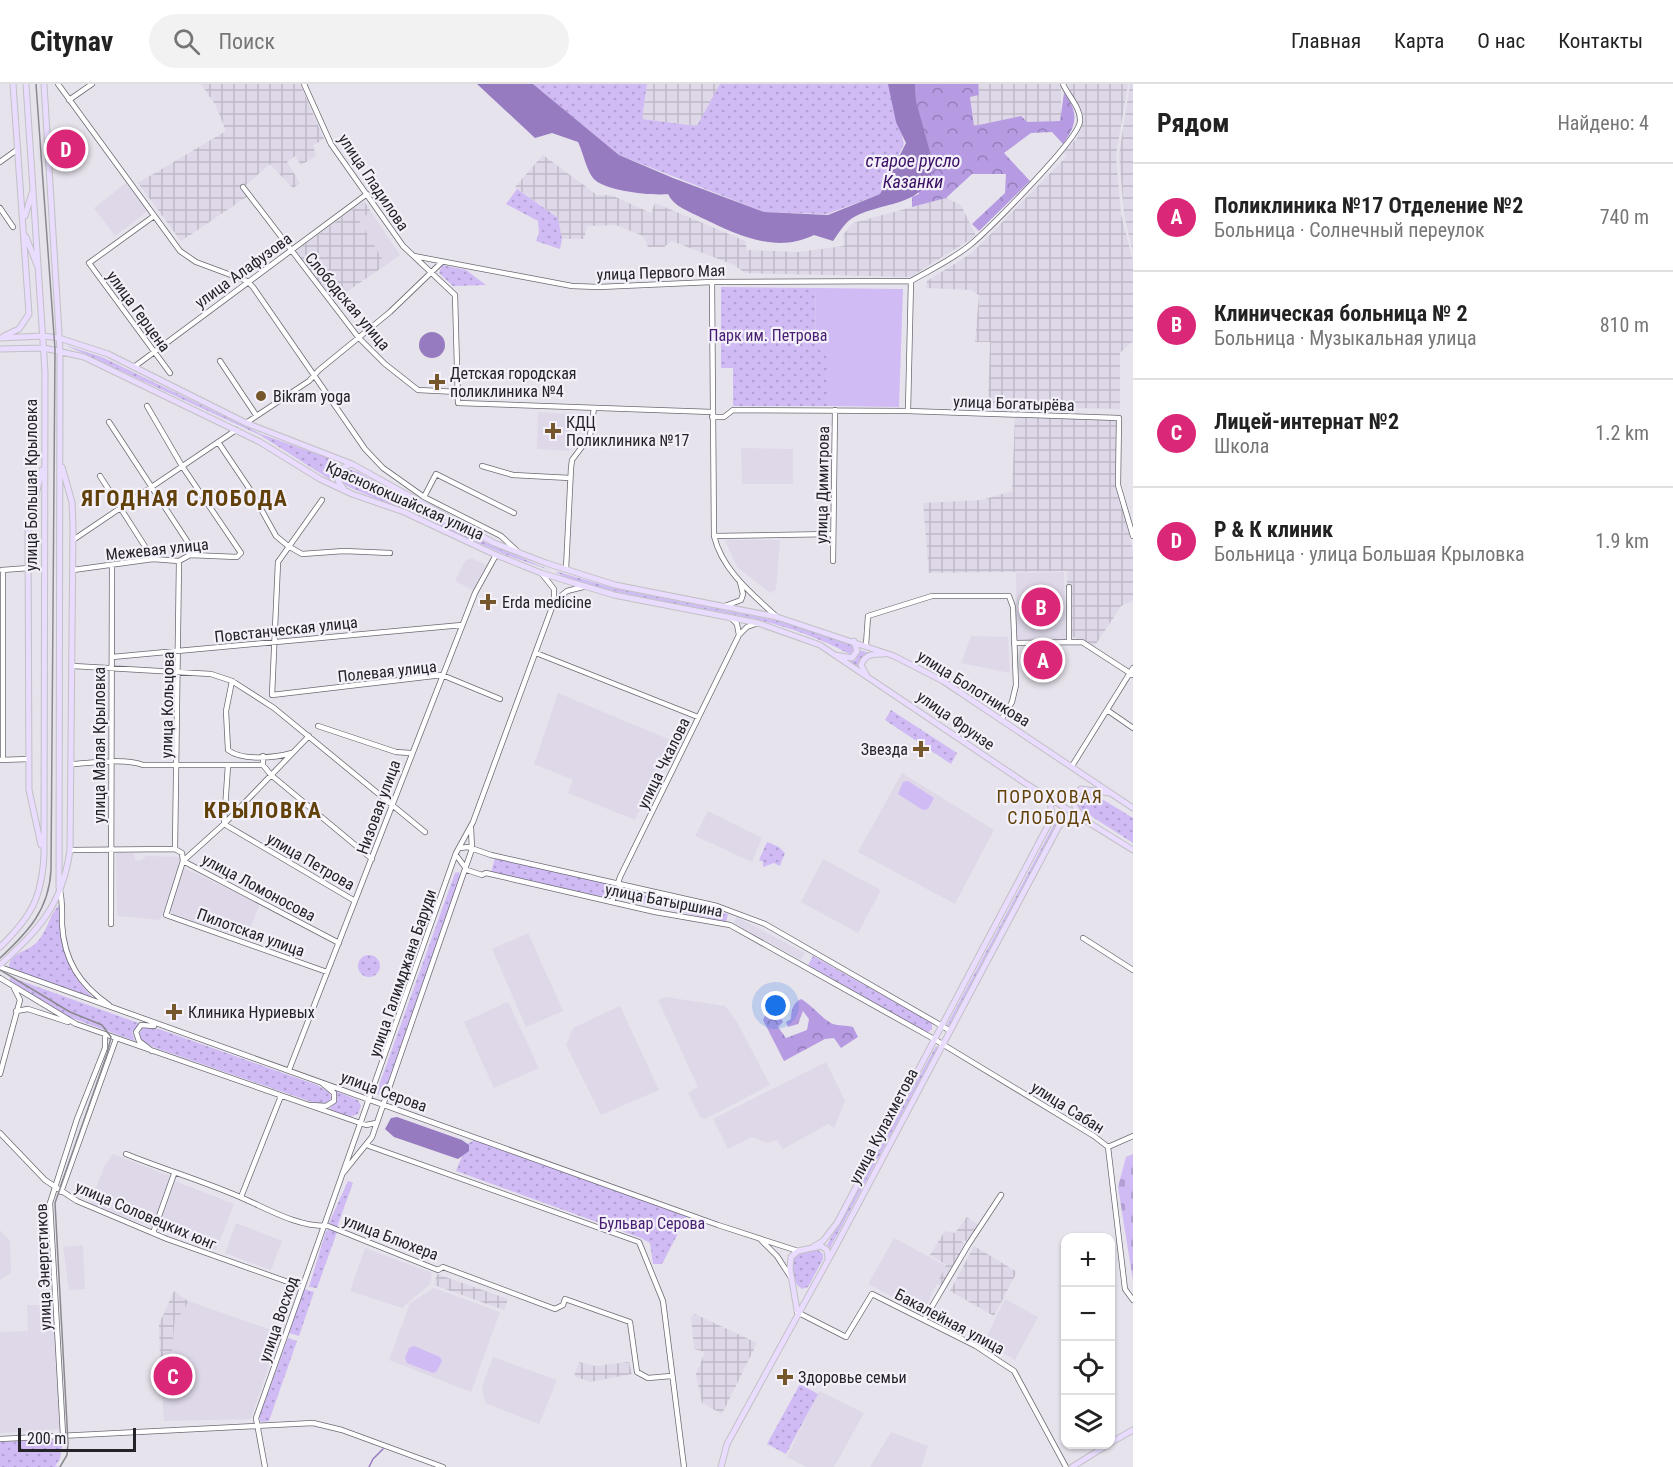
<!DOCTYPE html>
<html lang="ru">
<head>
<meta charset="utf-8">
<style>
	:root { --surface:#fff; --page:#f2f2f2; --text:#222; --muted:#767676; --line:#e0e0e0; --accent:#db2777 }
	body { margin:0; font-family:"Roboto Condensed",sans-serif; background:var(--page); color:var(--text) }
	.controls { position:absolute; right:18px; bottom:18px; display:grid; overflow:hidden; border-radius:12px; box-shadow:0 2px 4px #0004 }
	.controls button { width:54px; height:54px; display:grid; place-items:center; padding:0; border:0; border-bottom:2px solid var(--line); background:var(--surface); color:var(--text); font:30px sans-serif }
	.scale { position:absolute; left:18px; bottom:15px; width:118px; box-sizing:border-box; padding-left:6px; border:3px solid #242327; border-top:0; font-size:16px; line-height:21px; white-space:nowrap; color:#242327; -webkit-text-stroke:4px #f3f0fa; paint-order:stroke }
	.you { position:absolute; left:776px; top:922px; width:21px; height:21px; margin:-15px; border:4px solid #fff; border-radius:50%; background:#1a73e8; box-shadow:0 0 0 9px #1a73e833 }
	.badge { display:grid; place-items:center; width:39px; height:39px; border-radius:50%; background:var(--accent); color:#fff; font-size:20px; font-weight:700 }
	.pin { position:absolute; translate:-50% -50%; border:3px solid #fff; box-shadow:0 2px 6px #0006 }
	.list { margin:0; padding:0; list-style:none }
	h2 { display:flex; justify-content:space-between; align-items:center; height:78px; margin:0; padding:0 24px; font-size:26px }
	h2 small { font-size:20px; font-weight:400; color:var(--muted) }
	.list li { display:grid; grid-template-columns:39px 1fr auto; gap:18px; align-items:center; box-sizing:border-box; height:108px; padding:0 24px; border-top:2px solid var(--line) }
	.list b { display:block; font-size:22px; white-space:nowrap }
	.list p { margin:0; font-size:20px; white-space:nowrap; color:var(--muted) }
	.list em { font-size:20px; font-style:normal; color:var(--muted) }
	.icon { flex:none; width:33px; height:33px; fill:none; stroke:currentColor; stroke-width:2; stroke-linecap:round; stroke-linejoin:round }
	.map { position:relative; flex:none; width:1133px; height:1383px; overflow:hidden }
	header { display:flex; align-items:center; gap:36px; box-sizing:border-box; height:84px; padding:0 30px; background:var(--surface); border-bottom:2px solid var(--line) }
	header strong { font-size:28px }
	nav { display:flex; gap:33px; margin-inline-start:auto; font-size:21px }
	.search { width:420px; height:54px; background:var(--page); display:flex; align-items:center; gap:15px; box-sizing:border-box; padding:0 21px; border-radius:33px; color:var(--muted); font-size:22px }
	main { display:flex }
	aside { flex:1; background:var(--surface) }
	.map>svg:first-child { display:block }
	.built { fill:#ded8e8 }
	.industrial { fill:url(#industrial-grid) }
	.grass { fill:url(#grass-dots) }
	.forest { fill:url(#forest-crowns) }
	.cemetery { fill:url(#cemetery-stones) }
	.garden { fill:#d0bbf5 }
	.water { fill:#977bc1 }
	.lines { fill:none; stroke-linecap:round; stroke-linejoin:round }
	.stream { stroke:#977bc1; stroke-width:1.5 }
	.minor-casing { stroke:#6c6a72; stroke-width:6 }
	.major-casing { stroke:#c2c1c3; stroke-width:7 }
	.minor { stroke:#fff; stroke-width:4.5 }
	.major { stroke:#e9dcff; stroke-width:5 }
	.tram { stroke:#8b898f; stroke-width:1.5 }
	.poi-dot { fill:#75572b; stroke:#f3f0fa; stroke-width:2 }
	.labels { text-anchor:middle; stroke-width:4.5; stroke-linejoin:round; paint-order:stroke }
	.street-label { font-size:16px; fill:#242327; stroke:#f3f0fa }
	.park-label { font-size:16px; fill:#451c70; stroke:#f3f0fa }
	.poi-label { font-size:16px; fill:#242327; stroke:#f3f0fa; text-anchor:start }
	.water-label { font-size:18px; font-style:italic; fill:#3a0e64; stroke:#f3f0fa }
	.neighbourhood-label { font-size:18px; letter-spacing:1.5px; fill:#614109; stroke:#f3f0fa }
	.district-label { font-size:22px; font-weight:bold; letter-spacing:1.5px; fill:#614109; stroke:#f3f0fa }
</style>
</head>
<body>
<header>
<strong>Citynav</strong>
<div class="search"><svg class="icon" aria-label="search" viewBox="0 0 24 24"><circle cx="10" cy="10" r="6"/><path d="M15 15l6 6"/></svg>Поиск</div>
<nav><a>Главная</a><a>Карта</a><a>О нас</a><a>Контакты</a></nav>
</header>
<main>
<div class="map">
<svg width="1133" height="1383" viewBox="0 0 1133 1383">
	<defs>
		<pattern id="industrial-grid" width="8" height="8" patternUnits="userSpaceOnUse" patternTransform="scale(1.5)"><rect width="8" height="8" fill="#ded8e8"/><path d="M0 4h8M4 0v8" fill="none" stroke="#beb9c7"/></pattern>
		<pattern id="grass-dots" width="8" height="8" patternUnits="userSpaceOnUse" patternTransform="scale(1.5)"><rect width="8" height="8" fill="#d0bbf5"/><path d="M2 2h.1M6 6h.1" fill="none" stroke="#b2a0d2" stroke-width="1.8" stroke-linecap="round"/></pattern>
		<pattern id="forest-crowns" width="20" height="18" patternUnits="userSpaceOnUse" patternTransform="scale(1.5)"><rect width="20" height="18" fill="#b69be3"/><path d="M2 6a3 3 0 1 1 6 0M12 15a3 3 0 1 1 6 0" fill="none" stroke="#947eb8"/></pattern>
		<pattern id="cemetery-stones" width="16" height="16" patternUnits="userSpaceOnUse" patternTransform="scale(1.5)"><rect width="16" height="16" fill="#d0bbf5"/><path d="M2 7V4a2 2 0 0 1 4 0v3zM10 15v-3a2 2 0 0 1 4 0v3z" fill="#b2a0d2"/></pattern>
	</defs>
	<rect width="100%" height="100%" fill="#e6e3ec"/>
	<path class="built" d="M126,99L148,127L115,152L94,124Z
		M371,128L400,171L386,181L359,136Z
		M538,328L570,330L569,367L537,365Z
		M741,364L793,365V400H742Z
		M725,456H780L776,506L770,509L737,483Z
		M471,474L486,481L473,506L455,497L465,477Z
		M1064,488L1066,557H1017L1016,489Z
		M971,552L1008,553L1010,589L961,579Z
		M558,609L675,658L635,736L568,709L573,696L534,680Z
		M902,689L994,746L955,820L858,768Z
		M708,727L762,754L752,778L695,752Z
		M116,769H134L135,776H142L146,772L180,773L177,790L160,836L117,832Z
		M823,775L881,806L858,849L801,818Z
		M184,784L260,820L246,855L170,829Z
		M737,833L805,869L801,876L733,839Z
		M528,849L563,927L526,943L492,865Z
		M665,913L725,922L737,938L770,1001L705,1035L700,1033L688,1009L698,1003L658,916Z
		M508,918L539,984L494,1004L464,938Z
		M620,922L659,1006L601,1031L566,961L573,944Z
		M826,978L845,1017L834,1044L828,1040L783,1065L777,1056L767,1059L752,1053L728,1065L713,1035Z
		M113,1070L170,1092L152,1143L90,1120L104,1083Z
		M175,1097L234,1120L216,1166L157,1143Z
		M236,1139L282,1157L271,1186L225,1169Z
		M0,1146L10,1157L11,1189L0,1196Z
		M894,1154L946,1182L923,1228L868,1200Z
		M83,1161L85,1205L69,1206L63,1163Z
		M365,1164L432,1189L430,1200L402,1224L350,1207Z
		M434,1204L500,1228L471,1308L389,1276L410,1219Z
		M1005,1215L1038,1233L1015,1276L991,1262L986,1254Z
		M188,1217L280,1249L251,1335L164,1337L160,1278L171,1277L175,1235L184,1227Z
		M27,1221H54L60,1345L0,1349V1248L28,1247Z
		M493,1273L557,1296L539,1340L485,1319L482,1303Z
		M819,1307L864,1329L834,1383H806L787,1373Z
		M891,1348L928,1362L921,1383H870Z"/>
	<path class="industrial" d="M201,0H300L324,55L313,61L316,72L301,81L295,72L287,78L300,99L293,104L270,80L246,101L248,112L181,157L138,99L226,47L215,20Z
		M647,0H720L698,42L642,35Z
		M978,0H1061V37L974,42L970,12L979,11Z
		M1069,0H1128L1116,71L1121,130L1133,177V257L1120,269V325L988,322L990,258H975L979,211L971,206L926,204L927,197L972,169L1067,72L1063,69L1077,54L1084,32L1070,10Z
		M1130,0H1133V169L1124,131L1119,71Z
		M543,71L597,111H611L651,129L655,119L745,157L747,166L798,168L844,162L843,151L853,139L946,114L961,121L976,152L910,193L745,189L734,181L672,157L664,163H648L643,152L616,141L587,142L584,155H562L558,134L515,103Z
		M364,117L371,128L359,136L386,181L333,217L296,167Z
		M1015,333L1117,336L1115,388L1133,467V517L1121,522L1094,563L1067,550V487L929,489L923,419L982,416L1012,407Z
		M967,1133L978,1141L969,1157H961L969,1163L945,1204L937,1200L946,1181L930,1171L945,1147L955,1149Z
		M974,1162L1017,1188L994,1232L950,1207Z
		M437,1190L508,1215L504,1226L434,1201Z
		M174,1207L188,1217L184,1227L175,1235L171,1277L160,1278L159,1240Z
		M695,1230L757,1259L722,1330L702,1319L696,1290L705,1268L694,1265L691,1233Z
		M579,1278L595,1282L629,1278L632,1290L590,1298L574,1292Z"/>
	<path class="grass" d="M533,0H647L642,35L697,42L720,0H890L904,60L880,110L827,130L764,128L619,71Z
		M517,105L558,134L562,155L560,165L536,157L539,149L538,137L506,120Z
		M442,181L466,186L486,201L453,202L439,189Z
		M721,203L816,204L815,263L828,264V322H733V284H721Z
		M65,261L102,273L261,350L340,378L333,385L331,396L260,351Z
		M348,385L358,388L459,447L552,487L504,470L349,403L342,399L340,394Z
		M555,487L613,504L794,540L853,560L856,565L870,569L865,571L861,587L848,578L856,576L857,568L849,570C814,551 779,540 741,532C709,525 572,504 555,487Z
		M891,626L957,669L951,680L885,636Z
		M1080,707H1089L1133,734V759L1077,723L1076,714Z
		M1059,731L1061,732L949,942L947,941Z
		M767,758L779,763L785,769L780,782L774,779L763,783V778L759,776Z
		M495,774L612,799L608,814L491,788Z
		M459,788L460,793L384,1009L382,1012L376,1010L455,789Z
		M621,806L728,830L726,838L619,814Z
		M59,821C61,863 64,885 95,916L9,884C8,870 27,867 34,861C48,849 48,832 59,821Z
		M358 882a11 11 0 1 1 22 0a11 11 0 1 1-22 0Z
		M813,872L932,939V945L927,949L808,881Z
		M10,893L141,940L132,948L135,957L69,933L10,898Z
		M143,943L159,945L317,1001L329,1008L332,1016L325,1021L312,1018L153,963L138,953Z
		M936,962L938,963L830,1164L827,1161Z
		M335,1007L358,1016L361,1022L358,1030L350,1033L329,1025L337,1017Z
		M474,1056L687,1132L662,1180H653L650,1159L641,1154L456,1087L467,1060Z
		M348,1097L353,1099L337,1143L329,1139Z
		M330,1145L337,1148L317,1204L309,1203L326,1147Z
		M818,1166L823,1170V1175L808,1203L802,1205C792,1199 791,1185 793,1174L797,1169Z
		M304,1205L314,1208L299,1252L289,1249Z
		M288,1254L297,1257L269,1337L261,1338L259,1333Z
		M800,1300L818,1310L786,1370L767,1360Z
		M61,1355L63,1357L60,1375L55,1382L60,1383H0V1358Z"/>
	<path class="forest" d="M915,0H978L979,11L970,13L974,42L1021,32L1027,38L1060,37L1064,9C1079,28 1077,41 1063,60L1052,48L1031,49L1004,69L1030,97L979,147L972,140L1005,109L1006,90H972L946,114L912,123V113L919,110Z
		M801,915C812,921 822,935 833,940C838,942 847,941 853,943L858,953L841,964L834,954L825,955L784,977L763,936L767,927L776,924L783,938L778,943L786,954L807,946L809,935L803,927L798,940L788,943L786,938L791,935C791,926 793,919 801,915Z"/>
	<path class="cemetery" d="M1133,1070V1197L1118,1103L1126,1073Z"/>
	<path class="garden" d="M816,204L903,205L899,323L828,322V265L815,264Z
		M908,697L934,714L928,725L923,726L898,710L903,698Z
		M414,1262L440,1273L442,1277L437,1287L433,1289L407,1279L405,1274L409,1264Z"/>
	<path class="water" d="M477,0H533L619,71L673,94L764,128L828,131L880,110L906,59L896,38L888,0H915L916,17L933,79C930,125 880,116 851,135C844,140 838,150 833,157L814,151C775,170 738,151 702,134C689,127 674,123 668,110C652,112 607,107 595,96C587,89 583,68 578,58L552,49L535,54Z
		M419 261a13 13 0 1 1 26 0a13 13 0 1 1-26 0Z
		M397,1033L462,1056L469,1061V1067L458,1075L394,1053L385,1045L391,1034Z"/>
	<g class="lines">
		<path class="stream" d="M369,1383L373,1375L383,1365"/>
		<g class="minor-casing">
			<path id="minor" d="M58,0L180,167L196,178L247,197L253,203L365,365L383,384L424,413L501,452L516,466
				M304,0L331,60L403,162L455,211L458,319L712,328
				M69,16L92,0
				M0,78L18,65
				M243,103L358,253L385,280L418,306L458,308
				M0,124L13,143
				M154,132L89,179L170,289
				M414,172L572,202L599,203L712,198L911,197
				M911,197C930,186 953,175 970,161C988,146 1080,54 1080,37C1081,24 1068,12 1063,0
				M712,198L714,452C722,486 752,510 777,533
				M220,277L256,331
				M134,283L367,110
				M908,327L911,197
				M712,333H724L733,326L908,327L1119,334L1118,401L1133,452
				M109,338L189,460L190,471
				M246,339L309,297L319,286L390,228L442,178
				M218,358L251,407L276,452L288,462L302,470L344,467L390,469
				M482,382L513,391L570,394
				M100,392L153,475
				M424,413L436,390L514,429
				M322,416L278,478L272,611L442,591L500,615
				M714,452L833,450
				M73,456L236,346
				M833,477L835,326
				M566,485L571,384L572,376L590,352L594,324
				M2,486L29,484
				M3,486V676
				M73,486L153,475L179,477L190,471L237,473L241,469L182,382L147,322
				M1069,503V558
				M554,518L567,507L583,503
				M725,522L741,516L743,510L740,498
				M731,534L737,540L739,551
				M1014,559L1082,558L1133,591
				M866,561L868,532L932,512H1009L1013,523L1016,601L1012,618L1001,636
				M536,569L698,633
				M112,573L462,541
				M73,582L211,590L232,597L274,624L425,748
				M232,597L226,627L228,666C242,677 274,674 292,669
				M1107,626L1133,644
				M318,642L396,668L410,669
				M309,652L224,740L183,777L166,831L327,888
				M263,672V681L271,691L372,775
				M0,676L29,675
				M72,680C92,679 125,674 143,681H263
				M228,681L224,740L355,817
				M1072,682L1133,584
				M460,764L468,763L491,771L717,822L765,840L949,946
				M175,765L179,477
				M175,765L182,769L183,777L339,859
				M70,766L175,765
				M456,771L467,786L482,791L486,789L655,828L730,841L934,955L1094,1052L1108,1063L1125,1205L1133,1216
				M59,803C63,815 62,828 62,840C64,877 80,901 109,921
				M612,818L620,793L739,551L747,543L758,539
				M111,840L112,482
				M1083,854L1133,886
				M0,883L718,1141L798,1167
				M0,894L76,940L366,1041L376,1039
				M16,927L28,925L68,938
				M152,967L139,957L136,948L141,941L154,942
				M289,986L475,509L496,471
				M0,990L20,916L14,904
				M311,1021L326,1022L334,1017V1009L322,999
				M0,1049L45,1096L77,1117L167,1155L302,1203
				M369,1062L639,1158L663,1217L684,1383
				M1108,1063L1133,1052
				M126,1070C163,1085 203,1097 240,1113C268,1125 297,1143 328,1142L438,1186L443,1183L555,1225L563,1221L565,1215L630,1238L637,1288L648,1294L671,1292
				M343,1089L372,1053L472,765L471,744
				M61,1108L116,955
				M241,1113L281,1012
				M153,1149L174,1090
				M760,1155L777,1172L790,1192
				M797,1228L846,1253L872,1210L976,1262L1014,1287L1066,1383
				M924,1236L968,1161L1001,1111
				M63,1351L50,1119L77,1035L105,964V951
				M0,1355L313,1339L342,1346L443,1383
				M265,1383L256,1334L456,769L473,738L554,518V505L542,490"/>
		</g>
		<g class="major-casing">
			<path id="major" d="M44,0L60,266L59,803
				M25,132L32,109
				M26,153L37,181
				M4,252L19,245L29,230L13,0
				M0,254L43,252L59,254L108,270L246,339L352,380L494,459L546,479L615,501L777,533L894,572L943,597L1133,724
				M0,265L44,264L84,273L260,358L320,395L352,410L404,428L496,471L541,489L614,511L758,539L820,561L1025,699L1133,766
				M343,404L338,397C336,386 343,383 352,380
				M835,571L852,574L857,567L854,557
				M867,592L861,581C865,570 873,570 884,570
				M1082,732C1073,723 1070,714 1081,705L1110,709
				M41,761L29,706L28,444L42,386
				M0,863C31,833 42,814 44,770L45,288L26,0
				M0,881C39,845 62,822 70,766L73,443L72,418L62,383
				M813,1163L823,1157L837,1139L1052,734L1050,715
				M797,1226L790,1185L791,1173L798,1167L821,1162L827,1166L828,1175
				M1110,1359L1133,1346
				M721,1383L727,1360L838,1158L1059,742L1067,732L1076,731
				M1072,1383L1109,1360"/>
		</g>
		<use href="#minor" class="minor"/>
		<use href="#major" class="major"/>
		<path class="tram" d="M0,874C28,848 49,826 51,786L55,265L36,0
			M0,886L70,928L102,941L111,953L107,970L55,1119L68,1359L67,1371L60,1383"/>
	</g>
	<g class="poi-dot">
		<path d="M434 289h6v6h6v6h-6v6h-6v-6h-6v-6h6z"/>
		<circle cx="261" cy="312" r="6"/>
		<path d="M550 338h6v6h6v6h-6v6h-6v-6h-6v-6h6z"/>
		<path d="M485 509h6v6h6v6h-6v6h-6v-6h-6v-6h6z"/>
		<path d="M918 656h6v6h6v6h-6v6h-6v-6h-6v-6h6z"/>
		<path d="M171 919h6v6h6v6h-6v6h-6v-6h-6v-6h6z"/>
		<path d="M782 1284h6v6h6v6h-6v6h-6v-6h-6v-6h6z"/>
	</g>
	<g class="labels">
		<g class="street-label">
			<text transform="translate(374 98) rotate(56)" y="6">улица Гладилова</text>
			<text transform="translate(243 186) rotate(-36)" y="6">улица Алафузова</text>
			<text transform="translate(661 188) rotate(-2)" y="6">улица Первого Мая</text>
			<text transform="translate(348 217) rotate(50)" y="6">Слободская улица</text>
			<text transform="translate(139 227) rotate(54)" y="6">улица Герцена</text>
			<text transform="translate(1014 319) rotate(2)" y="6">улица Богатырёва</text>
			<text transform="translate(31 401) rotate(-90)" y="6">улица Большая Крыловка</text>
			<text transform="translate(822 401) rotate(-89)" y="6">улица Димитрова</text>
			<text transform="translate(405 416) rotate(24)" y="6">Краснококшайская улица</text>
			<text transform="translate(157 465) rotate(-6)" y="6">Межевая улица</text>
			<text transform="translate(286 545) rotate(-6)" y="6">Повстанческая улица</text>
			<text transform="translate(387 587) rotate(-6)" y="6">Полевая улица</text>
			<text transform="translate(974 604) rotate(32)" y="6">улица Болотникова</text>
			<text transform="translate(167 621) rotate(-89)" y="6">улица Кольцова</text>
			<text transform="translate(956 636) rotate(35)" y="6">улица Фрунзе</text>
			<text transform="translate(99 661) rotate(-90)" y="6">улица Малая Крыловка</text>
			<text transform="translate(663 679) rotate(-64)" y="6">улица Чкалова</text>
			<text transform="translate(378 723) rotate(-70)" y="6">Низовая улица</text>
			<text transform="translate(311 777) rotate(30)" y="6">улица Петрова</text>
			<text transform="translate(259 803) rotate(28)" y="6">улица Ломоносова</text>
			<text transform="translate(664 816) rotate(11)" y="6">улица Батыршина</text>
			<text transform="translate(251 848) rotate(20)" y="6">Пилотская улица</text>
			<text transform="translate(402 889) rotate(-71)" y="6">улица Галимджана Баруди</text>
			<text transform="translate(384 1007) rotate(20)" y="6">улица Серова</text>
			<text transform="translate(1068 1023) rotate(32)" y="6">улица Сабан</text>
			<text transform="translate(883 1042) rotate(-62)" y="6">улица Кулахметова</text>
			<text transform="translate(146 1131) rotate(23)" y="6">улица Соловецких юнг</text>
			<text transform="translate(391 1153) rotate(21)" y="6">улица Блюхера</text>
			<text transform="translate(43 1183) rotate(-92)" y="6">улица Энергетиков</text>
			<text transform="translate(278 1235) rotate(-71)" y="6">улица Восход</text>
			<text transform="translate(950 1237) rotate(28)" y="6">Бакалейная улица</text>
		</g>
		<g class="park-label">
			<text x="768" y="257">Парк им. Петрова</text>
			<text x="652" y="1145">Бульвар Серова</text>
		</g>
		<g class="poi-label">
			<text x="450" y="295">Детская городская<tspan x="450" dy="18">поликлиника №4</tspan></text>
			<text x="273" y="318">Bikram yoga</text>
			<text x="566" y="344">КДЦ<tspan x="566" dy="18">Поликлиника №17</tspan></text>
			<text x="502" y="524">Erda medicine</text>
			<text x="908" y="671" text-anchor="end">Звезда</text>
			<text x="188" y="934">Клиника Нуриевых</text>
			<text x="798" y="1299">Здоровье семьи</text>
		</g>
		<g class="water-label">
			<text x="913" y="83">старое русло<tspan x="913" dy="21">Казанки</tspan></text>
		</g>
		<g class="neighbourhood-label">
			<text x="1050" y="719">ПОРОХОВАЯ<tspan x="1050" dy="21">СЛОБОДА</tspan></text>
		</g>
		<g class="district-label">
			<text x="185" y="422">ЯГОДНАЯ СЛОБОДА</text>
			<text x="263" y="734">КРЫЛОВКА</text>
		</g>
	</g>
</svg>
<div class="controls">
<button>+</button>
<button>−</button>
<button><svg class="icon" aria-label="locate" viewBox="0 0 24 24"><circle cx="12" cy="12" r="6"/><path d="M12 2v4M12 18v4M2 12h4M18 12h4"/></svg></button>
<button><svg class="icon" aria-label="layers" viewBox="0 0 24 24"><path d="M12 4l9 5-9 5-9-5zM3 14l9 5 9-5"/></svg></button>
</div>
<div class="scale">200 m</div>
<div class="you"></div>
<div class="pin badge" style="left:1043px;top:576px">A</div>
<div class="pin badge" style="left:1041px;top:523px">B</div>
<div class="pin badge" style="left:173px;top:1292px">C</div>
<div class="pin badge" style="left:66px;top:65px">D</div>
</div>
<aside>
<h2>Рядом<small>Найдено: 4</small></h2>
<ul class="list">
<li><span class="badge">A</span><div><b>Поликлиника №17 Отделение №2</b><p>Больница · Солнечный переулок</p></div><em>740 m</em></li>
<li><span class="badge">B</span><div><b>Клиническая больница № 2</b><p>Больница · Музыкальная улица</p></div><em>810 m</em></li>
<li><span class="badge">C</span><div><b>Лицей-интернат №2</b><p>Школа</p></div><em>1.2 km</em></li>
<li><span class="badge">D</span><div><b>Р &amp; К клиник</b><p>Больница · улица Большая Крыловка</p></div><em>1.9 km</em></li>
</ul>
</aside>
</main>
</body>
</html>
